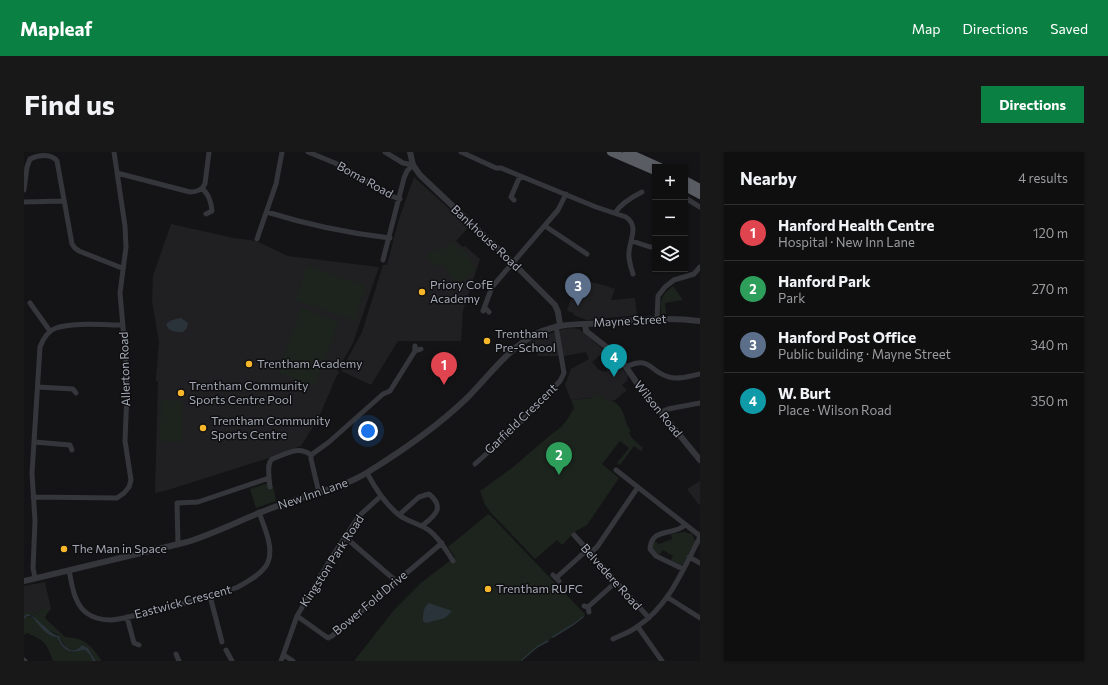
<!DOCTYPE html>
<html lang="en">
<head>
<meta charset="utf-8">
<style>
	:root { --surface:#0f0f10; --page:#181819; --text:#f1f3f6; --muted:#9b9c9f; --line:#2f2f30; --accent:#0b8043 }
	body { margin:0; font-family:Commissioner,sans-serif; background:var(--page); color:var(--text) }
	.controls { position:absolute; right:12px; top:12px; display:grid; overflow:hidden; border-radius:0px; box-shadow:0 1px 3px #0004 }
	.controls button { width:36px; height:36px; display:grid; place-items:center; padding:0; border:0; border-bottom:1px solid var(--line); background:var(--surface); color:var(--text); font:20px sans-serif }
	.you { position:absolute; left:344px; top:279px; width:14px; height:14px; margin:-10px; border:3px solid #fff; border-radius:50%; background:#1a73e8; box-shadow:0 0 0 6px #1a73e833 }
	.badge { display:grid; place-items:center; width:26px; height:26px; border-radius:50%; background:var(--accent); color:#fff; font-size:13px; font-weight:700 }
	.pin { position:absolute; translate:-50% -33px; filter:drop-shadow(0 1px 2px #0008) }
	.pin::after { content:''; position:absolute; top:21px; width:14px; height:12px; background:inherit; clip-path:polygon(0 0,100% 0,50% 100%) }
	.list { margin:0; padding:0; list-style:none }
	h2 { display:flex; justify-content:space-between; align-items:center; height:52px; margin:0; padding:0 16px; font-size:17px }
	h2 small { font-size:13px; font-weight:400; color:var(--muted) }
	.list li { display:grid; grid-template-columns:26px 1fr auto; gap:12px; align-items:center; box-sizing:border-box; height:56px; padding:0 16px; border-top:1px solid var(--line) }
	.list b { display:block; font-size:15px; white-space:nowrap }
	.list p { margin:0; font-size:13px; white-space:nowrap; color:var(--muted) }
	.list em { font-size:13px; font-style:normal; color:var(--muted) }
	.icon { flex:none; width:22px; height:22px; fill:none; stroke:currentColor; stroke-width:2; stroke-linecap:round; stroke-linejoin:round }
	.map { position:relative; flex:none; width:676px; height:509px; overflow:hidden; border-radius:0px }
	header { display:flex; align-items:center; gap:24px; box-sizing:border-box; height:56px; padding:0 20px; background:var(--accent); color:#fff }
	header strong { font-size:19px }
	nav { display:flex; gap:22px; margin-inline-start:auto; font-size:14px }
	.intro { display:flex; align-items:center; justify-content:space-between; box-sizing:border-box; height:96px; padding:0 24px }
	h1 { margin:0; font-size:28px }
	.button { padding:10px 18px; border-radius:0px; background:var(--accent); color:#fff; font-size:14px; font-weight:700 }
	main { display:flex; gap:24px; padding:0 24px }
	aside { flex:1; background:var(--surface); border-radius:0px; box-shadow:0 1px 3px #0004 }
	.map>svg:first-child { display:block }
	.built { fill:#202023 }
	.green { fill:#1c241d }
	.water { fill:#2a333a }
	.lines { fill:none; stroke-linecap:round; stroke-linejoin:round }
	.stream { stroke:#2a333a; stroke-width:1.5 }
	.minor { stroke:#35363b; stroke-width:5 }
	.tertiary { stroke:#35363b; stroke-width:6 }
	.trunk { stroke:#595c63; stroke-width:8 }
	.poi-dot { fill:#f8b72a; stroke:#0f0f11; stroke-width:1.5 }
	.labels { text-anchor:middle; stroke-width:3; stroke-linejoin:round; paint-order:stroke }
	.street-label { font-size:12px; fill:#a5aab7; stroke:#0f0f11 }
	.poi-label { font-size:12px; fill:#a5aab7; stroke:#0f0f11; text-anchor:start }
</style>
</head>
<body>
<header>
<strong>Mapleaf</strong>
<nav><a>Map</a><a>Directions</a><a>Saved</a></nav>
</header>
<div class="intro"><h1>Find us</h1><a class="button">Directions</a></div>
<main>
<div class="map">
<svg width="676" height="509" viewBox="0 0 676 509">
	<rect width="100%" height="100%" fill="#141416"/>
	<path class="built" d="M390,25L443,73V77L432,89L439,95L441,94L456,107L439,159L437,189H374L347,233L317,219L338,180L359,113H363L375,67Z
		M147,72L210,86L232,89L264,104L355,115L329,191L313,219L316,220L313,223L295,265L277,294L245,306L144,338L131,341L134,229H132V226L135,190L128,149L129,124Z
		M558,128L579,133L591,137L587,148L611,146L613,163L563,168L549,163L550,161L543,159L548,144L554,146Z
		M548,176L555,177L581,199L568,210L575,218L581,220L594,211L604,224L603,229L598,233L603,238L591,248L586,249L572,245L547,248L541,233L547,217L565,207L562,200L541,204H514L505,190L519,184L540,177Z
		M676,329V352L675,353L663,337Z
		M21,430L27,457H17L13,462L8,460H0V434Z"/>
	<path class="green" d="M429,91L441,100L452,119L431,132L419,111L410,115L403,103L412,98L413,100Z
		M283,114L342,134L331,168L272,148Z
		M649,134L659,148L641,151L642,162H637C636,148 637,143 649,134Z
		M278,156L315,170L290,234L254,220Z
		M576,243C583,251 587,247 592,251C602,259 600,271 607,279L605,281L608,286L619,296L617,299L610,294L596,313L593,311L605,296L596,289L578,312L595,326L563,373L552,379L538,393L533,388L511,407L467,361L461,353L456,339L488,316L529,281C540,275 544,266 550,256L547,248L568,246L570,244L572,245Z
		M137,248L159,249L158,290L136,289Z
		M244,331L245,335L249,334L252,349L232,356L226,337Z
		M463,363H466C498,396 529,429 561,462L560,465L513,496L501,505L498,509H330L370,458L398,430L431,405L424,395Z
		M660,380L668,382L671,389L659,412L657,413L649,410L647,408L649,404L639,398L636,402H634L628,396L629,390L631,389L635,392L648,387L647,382Z
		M17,457H27L22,463L21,466L41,485C62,486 67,494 78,509H72L64,496L58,493C53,498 48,499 42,496L34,483L21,476L8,463H1L0,464V460H8L13,462Z
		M3,464C12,464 19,483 33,485C40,501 45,501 61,498L66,503L69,509H29C22,490 21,489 3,481L0,483V467Z"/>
	<path class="water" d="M157,166L164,171L163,176L159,180C151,180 145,180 142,172C147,168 151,167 157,166Z
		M405,451L428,459L421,466L402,471L399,469C399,463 399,455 405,451Z
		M3,462C15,465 22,480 35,484C38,495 49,504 58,493L64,496L72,509H69L66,503L61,498C46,501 40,501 33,485C22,485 14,471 7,464H3L0,467V464Z"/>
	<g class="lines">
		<path class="stream" d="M529,485L550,472L559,465
			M498,508L513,495L524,489"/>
		<path class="minor" d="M284,0L311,11L326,19L367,44L376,47
			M361,0L379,11L389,13
			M437,0L472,16H477L572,55L602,65C615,74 606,87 605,100C604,108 607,115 609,122
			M93,21L166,40C173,40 178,38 181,32L185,0
			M179,37C185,44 187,49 188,59L182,62
			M0,38L3,15L6,7C14,3 27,1 33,9L48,92L51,96L55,99L98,116
			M663,47L676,55
			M490,48L487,45L496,24
			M0,50L40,49
			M243,60C284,73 323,81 366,86
			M591,61C597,51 608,45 618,40
			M521,74L563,102
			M233,87L252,32L258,0
			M608,89L626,95H631
			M359,108L380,26L383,19L389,13
			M6,151L26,179
			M461,156L465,160
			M459,159L468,135L534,58L542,42
			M633,167L634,144L641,135L650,128L670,122L676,115
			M391,199L397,197
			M602,215C627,203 625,220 645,225C654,228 666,224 676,222
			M14,235L49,237L52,241
			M637,260L644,257L676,251
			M10,290L46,293L48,298
			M451,312L488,279L536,229L540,221L532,174
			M592,318L676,384
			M343,321C351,336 361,352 375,363C384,370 397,372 406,379C416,387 422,398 429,409
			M245,326L246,335
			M295,341L287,307V303L305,290L359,242L366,239L391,199V194
			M9,345L93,346L100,341L105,335L107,328L101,289L103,240L102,209L96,141L102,95L101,74L90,0
			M375,363L395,345L405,342C422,356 410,364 398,374
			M550,383L625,466
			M321,385L372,429
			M154,393L153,351L174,350L245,326C245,319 243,312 248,307C262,302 274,293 287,303
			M566,401L573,395L614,335
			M665,405L676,411
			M659,417L632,404L626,397C627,375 650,384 661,373
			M45,418C48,433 50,453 64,462C70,466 79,468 87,468C102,467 117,461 132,458C159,451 188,446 214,435C223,430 240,421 244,410C250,395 240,375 235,360
			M529,423L535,429
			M11,426L9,416L11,369L8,321L16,195C19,187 23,179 32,176C48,170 81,173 99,173
			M532,426L563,398
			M186,444L198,490
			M643,445L676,466
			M560,454L564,455L565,460
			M564,455L592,430
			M273,464L304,486L308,484L418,391
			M103,465L110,491L115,493
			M614,475L638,509
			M589,487C597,483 607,480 614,474C645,454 659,417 676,385
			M202,498L208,509
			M152,502L155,509
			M260,503L269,509
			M0,508L1,509
			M257,509L273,464L306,408L335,364L357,344"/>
		<path class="tertiary" d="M386,0L389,13L396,23L489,111L531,153L534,160L536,173
			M561,172L562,179L585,197L597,208L613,231L676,308
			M0,429L163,390C195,380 224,364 256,353C285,342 317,337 344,320C378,299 414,274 443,246C466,223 484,196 514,181C538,170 555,173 579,171C612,168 643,165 676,169"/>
		<path class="trunk" d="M587,0L631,19
			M603,0L636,15
			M661,28L676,36
			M661,35L676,43"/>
	</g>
	<g class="poi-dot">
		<circle cx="398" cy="140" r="4"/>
		<circle cx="463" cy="189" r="4"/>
		<circle cx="225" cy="212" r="4"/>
		<circle cx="157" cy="241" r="4"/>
		<circle cx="179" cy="276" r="4"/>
		<circle cx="40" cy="397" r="4"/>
		<circle cx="464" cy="437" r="4"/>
	</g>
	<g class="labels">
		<g class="street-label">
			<text transform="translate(341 28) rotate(29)" y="4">Boma Road</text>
			<text transform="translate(462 86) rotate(43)" y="4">Bankhouse Road</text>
			<text transform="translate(606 169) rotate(-3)" y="4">Mayne Street</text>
			<text transform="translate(101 217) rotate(-92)" y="4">Allerton Road</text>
			<text transform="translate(634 257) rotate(51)" y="4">Wilson Road</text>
			<text transform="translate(497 267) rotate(-44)" y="4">Garfield Crescent</text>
			<text transform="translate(289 342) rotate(-19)" y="4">New Inn Lane</text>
			<text transform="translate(308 409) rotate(-57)" y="4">Kingston Park Road</text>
			<text transform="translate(587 425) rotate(48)" y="4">Belvedere Road</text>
			<text transform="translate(159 450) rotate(-15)" y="4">Eastwick Crescent</text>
			<text transform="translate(346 451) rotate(-40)" y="4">Bower Fold Drive</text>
		</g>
		<g class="poi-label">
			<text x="406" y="137">Priory CofE<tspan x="406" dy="14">Academy</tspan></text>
			<text x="471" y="186">Trentham<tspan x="471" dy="14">Pre-School</tspan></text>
			<text x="233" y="216">Trentham Academy</text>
			<text x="165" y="238">Trentham Community<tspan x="165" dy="14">Sports Centre Pool</tspan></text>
			<text x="187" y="273">Trentham Community<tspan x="187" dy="14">Sports Centre</tspan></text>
			<text x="48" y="401">The Man in Space</text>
			<text x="472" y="441">Trentham RUFC</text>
		</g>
	</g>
</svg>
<div class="controls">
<button>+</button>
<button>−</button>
<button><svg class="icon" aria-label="layers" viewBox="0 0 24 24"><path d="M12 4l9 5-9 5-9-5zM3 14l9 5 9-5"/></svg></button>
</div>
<div class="you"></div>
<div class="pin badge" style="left:420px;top:233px;background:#e0444e">1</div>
<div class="pin badge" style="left:535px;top:323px;background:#2e9e5b">2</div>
<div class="pin badge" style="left:554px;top:154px;background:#5c6f8a">3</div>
<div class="pin badge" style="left:590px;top:225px;background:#0f9aa8">4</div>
</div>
<aside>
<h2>Nearby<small>4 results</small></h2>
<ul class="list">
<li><span class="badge" style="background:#e0444e">1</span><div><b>Hanford Health Centre</b><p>Hospital · New Inn Lane</p></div><em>120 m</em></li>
<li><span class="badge" style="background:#2e9e5b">2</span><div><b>Hanford Park</b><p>Park</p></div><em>270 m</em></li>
<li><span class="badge" style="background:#5c6f8a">3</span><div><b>Hanford Post Office</b><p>Public building · Mayne Street</p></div><em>340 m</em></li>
<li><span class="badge" style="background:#0f9aa8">4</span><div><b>W. Burt</b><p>Place · Wilson Road</p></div><em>350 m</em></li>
</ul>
</aside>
</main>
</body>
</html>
